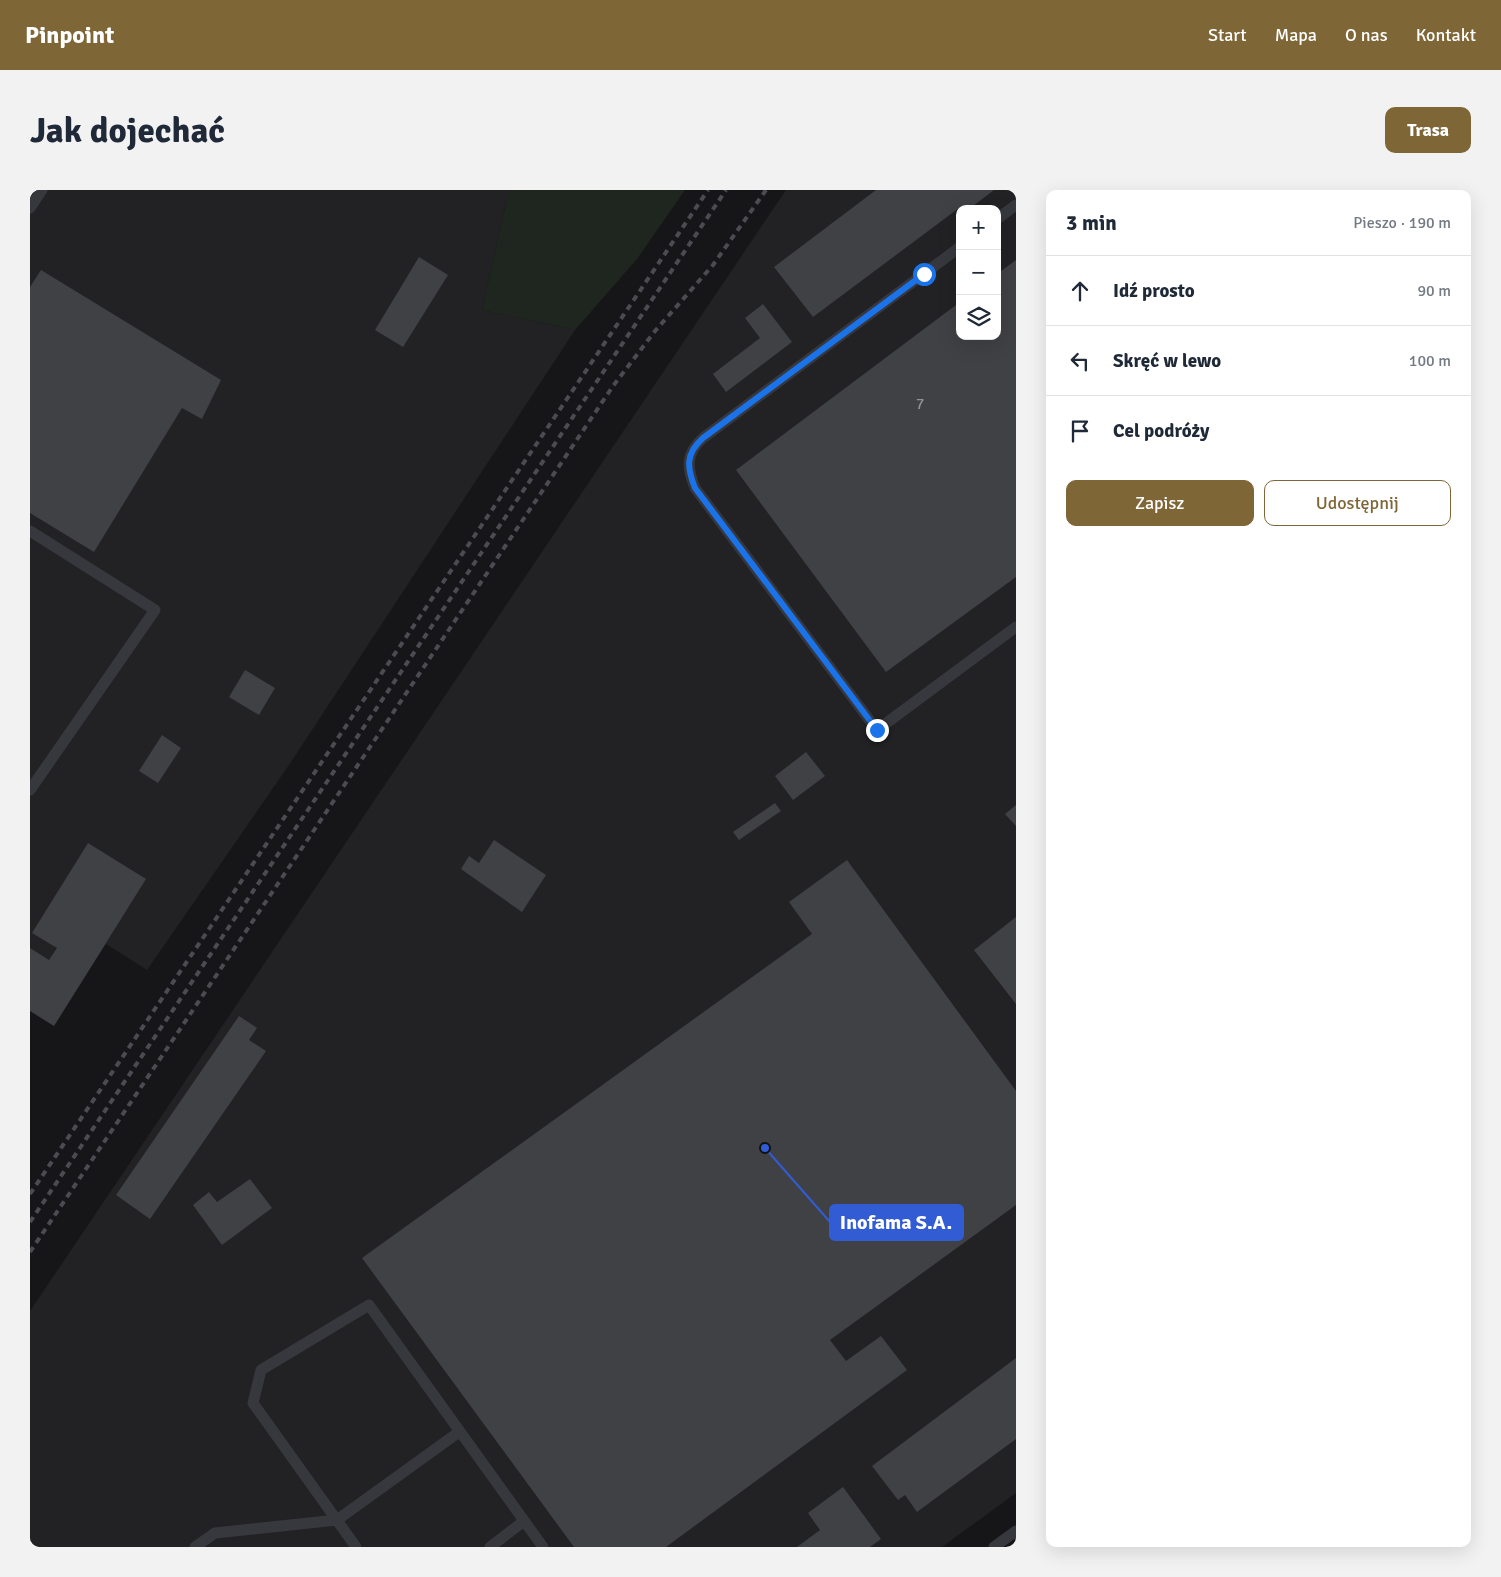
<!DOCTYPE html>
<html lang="pl">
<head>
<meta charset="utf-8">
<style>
	:root { --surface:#fff; --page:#f2f2f3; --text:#1f2937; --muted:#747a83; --line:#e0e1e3; --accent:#7e6636 }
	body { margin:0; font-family:Signika,sans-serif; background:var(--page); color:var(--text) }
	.controls { position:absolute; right:15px; top:15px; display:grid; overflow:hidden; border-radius:10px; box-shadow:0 5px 20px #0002 }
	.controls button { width:45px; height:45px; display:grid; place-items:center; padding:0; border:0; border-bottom:1px solid var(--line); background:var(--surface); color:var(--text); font:25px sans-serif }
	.stop { position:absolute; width:15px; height:15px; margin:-11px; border:4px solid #1a73e8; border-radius:50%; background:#fff }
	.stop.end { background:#1a73e8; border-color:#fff; box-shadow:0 1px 5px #0008 }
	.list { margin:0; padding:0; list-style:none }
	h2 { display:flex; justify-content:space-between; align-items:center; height:65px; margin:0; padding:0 20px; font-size:21px }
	h2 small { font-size:16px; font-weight:400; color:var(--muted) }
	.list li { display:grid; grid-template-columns:32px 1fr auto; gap:15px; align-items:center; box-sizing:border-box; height:70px; padding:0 20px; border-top:1px solid var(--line) }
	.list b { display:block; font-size:19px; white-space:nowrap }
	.list em { font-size:16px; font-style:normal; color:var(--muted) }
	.actions { display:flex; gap:10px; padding:15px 20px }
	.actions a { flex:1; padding:11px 0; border:1px solid var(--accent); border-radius:10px; text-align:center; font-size:18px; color:var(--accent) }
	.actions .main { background:var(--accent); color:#fff }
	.icon { flex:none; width:28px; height:28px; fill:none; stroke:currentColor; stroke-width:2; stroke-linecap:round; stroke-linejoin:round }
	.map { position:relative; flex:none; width:986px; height:1357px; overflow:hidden; border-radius:10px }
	header { display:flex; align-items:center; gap:30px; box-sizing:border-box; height:70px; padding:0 25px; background:var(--accent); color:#fff }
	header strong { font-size:24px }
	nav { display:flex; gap:28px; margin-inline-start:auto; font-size:18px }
	.intro { display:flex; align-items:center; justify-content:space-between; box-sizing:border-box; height:120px; padding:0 30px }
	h1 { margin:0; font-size:35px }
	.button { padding:12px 22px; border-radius:10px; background:var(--accent); color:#fff; font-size:18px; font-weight:700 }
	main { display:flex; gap:30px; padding:0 30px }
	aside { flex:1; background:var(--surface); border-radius:10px; box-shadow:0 5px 20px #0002 }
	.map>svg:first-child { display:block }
	.built { fill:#222225; fill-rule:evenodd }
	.green { fill:#1e261f }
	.building { fill:#404145 }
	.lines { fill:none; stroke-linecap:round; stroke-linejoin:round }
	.lane { stroke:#37383d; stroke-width:11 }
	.rail { stroke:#4a4c52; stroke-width:4; stroke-dasharray:6 5; stroke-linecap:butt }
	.route { stroke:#1a73e8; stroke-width:6 }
	.labels { text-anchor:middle; stroke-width:4; stroke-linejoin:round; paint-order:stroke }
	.number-label { font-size:16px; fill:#8e929b }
	.leader { fill:none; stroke:#325cd3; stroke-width:2 }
	.callout-dot { fill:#325cd3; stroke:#111113; stroke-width:2 }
	.callout { fill:#325cd3; stroke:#325cd3; stroke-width:2 }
	.callout-label { font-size:20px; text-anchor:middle; font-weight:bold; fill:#fff }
</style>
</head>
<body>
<header>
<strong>Pinpoint</strong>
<nav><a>Start</a><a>Mapa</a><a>O nas</a><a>Kontakt</a></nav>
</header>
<div class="intro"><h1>Jak dojechać</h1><a class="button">Trasa</a></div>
<main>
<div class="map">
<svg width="986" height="1357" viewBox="0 0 986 1357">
	<rect width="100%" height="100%" fill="#161618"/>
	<path class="built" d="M0,0H479L452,120L545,140L259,575L117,780L76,754L24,836L0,821Z
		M756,0H986V1303L912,1357H0V1121ZM930,19H967V146H930Z"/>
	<path class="green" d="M479,0H655L607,69L545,140L452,120Z"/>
	<path class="building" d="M846,0H964L939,19H936L933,15L783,127L744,77Z
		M389,67L418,85L373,157L345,140Z
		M986,70V387L856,482L706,280L930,112V146H967V84Z
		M11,80L191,190L172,229L152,218L64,362L0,323V97Z
		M733,114L762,152L696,202L683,184L730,148L715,128Z
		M215,480L245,498L229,525L199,507Z
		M132,545L151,558L128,593L109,581Z
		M776,562L795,586L763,610L745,586Z
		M745,613L751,621L709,650L703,642Z
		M986,615V636L975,624Z
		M464,650L516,685L492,722L431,679L439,666L449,673Z
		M58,653L116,689L24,836L0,821V758L19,770L27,758L2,743Z
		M817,670L986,901V1015L800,1150L816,1171L851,1146L877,1180L636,1357H544L332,1068L782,744L759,712Z
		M986,727V814L944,760Z
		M209,826L227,838L219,850L236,861L120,1029L86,1005Z
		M220,989L242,1018L192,1055L163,1015L179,1002L187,1012Z
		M986,1168V1249L887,1322L875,1305L868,1310L842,1276Z
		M813,1297L851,1349L840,1357H767L790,1340L778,1323Z"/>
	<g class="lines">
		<path class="lane" d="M0,18L12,0
			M967,29L986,15
			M930,57L673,248C655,264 657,278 665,298L847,540L986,437
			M0,341L125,420L0,600
			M165,1357L185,1343L307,1330L429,1242
			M326,1357L223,1213L231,1180L339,1115L513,1357
			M460,1357L494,1331
			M964,1357L986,1341"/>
		<path class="rail" d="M0,1004L678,0
			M0,1032L696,0
			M0,1062L583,196L625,141L683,75L736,0"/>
	</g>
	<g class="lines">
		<path class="route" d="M847,540L665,298C657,278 655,264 673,248L894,84"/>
	</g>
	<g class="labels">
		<g class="number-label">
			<text x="890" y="219">7</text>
		</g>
	</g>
	<path class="leader" d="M735 958L800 1032"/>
	<circle class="callout-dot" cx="735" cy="958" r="5"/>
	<rect class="callout" x="800" y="1015" width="133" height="35" rx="5"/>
	<g class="callout-label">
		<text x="866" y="1039">Inofama S.A.</text>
	</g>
</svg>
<div class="controls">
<button>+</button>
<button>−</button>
<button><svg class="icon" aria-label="layers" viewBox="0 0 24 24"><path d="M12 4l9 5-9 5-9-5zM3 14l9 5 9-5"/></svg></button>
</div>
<div class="stop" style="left:894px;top:84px"></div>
<div class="stop end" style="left:847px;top:540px"></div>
</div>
<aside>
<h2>3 min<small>Pieszo · 190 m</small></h2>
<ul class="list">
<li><svg class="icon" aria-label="ahead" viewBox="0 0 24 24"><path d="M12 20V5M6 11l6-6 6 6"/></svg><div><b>Idź prosto</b></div><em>90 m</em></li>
<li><svg class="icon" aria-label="left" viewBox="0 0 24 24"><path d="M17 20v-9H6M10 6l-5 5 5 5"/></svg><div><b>Skręć w lewo</b></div><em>100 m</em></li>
<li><svg class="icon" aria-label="arrive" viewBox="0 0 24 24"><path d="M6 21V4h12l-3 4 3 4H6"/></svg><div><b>Cel podróży</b></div></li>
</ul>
<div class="actions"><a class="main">Zapisz</a><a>Udostępnij</a></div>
</aside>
</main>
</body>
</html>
